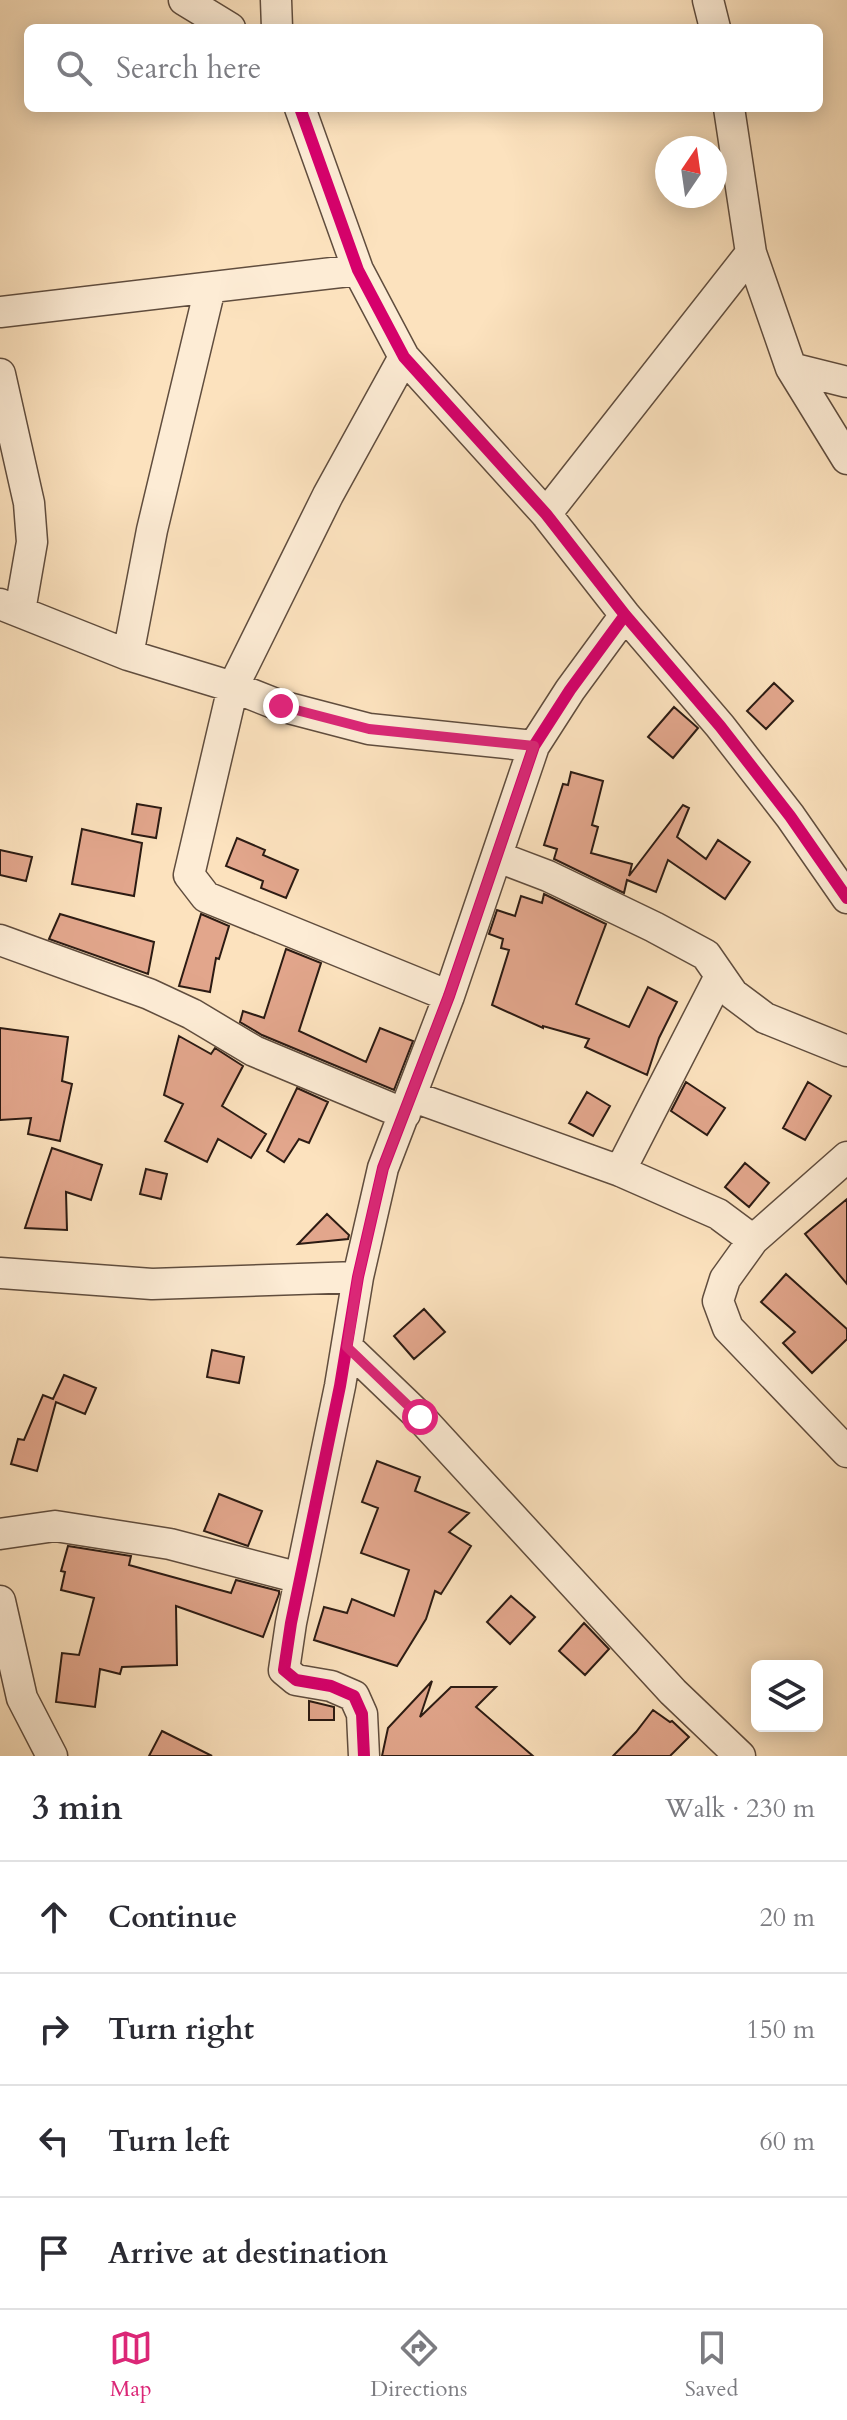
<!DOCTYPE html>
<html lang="en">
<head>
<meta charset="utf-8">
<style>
	:root { --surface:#fff; --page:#f2f2f3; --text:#2b2b33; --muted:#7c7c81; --line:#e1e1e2; --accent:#db2777 }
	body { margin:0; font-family:Cardo,serif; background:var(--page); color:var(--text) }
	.controls { position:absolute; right:24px; bottom:24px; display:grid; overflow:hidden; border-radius:12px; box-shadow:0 4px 20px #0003 }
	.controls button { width:72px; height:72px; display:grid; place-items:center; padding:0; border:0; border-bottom:2px solid var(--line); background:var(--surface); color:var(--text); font:40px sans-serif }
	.compass { position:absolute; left:655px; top:136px; width:72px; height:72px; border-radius:50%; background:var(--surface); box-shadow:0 4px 20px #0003; rotate:13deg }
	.stop { position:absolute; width:24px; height:24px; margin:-18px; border:6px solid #db2777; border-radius:50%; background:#fff }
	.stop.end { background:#db2777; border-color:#fff; box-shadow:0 2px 8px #0008 }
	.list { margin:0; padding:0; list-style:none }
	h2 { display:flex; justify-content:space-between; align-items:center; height:104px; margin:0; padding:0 32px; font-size:34px }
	h2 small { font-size:26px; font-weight:400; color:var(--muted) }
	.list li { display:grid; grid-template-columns:52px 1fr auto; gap:24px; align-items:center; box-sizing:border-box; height:112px; padding:0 32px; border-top:2px solid var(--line) }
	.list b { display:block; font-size:30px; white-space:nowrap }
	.list em { font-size:26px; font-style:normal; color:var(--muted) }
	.icon { flex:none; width:44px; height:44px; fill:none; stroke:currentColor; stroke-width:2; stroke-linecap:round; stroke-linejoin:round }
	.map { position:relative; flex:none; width:847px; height:1756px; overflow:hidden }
	.search { position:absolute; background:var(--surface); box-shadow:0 4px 20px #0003; left:24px; right:24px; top:24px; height:88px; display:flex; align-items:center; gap:20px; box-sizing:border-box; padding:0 28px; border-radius:12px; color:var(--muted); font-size:30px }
	.sheet { height:552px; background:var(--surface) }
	nav { display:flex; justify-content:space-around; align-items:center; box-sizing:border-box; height:112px; border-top:2px solid var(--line); background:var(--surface); font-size:22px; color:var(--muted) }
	nav a { display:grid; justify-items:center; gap:4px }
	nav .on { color:var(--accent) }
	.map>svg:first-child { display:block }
	.building { fill:#e2a68c; stroke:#2c1b13; stroke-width:2 }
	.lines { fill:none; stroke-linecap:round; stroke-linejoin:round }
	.minor-casing { stroke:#604d3e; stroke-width:33 }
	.minor { stroke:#fdecd5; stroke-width:30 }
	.cycleway-casing { stroke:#fdecd5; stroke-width:17 }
	.cycleway { stroke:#d6006c; stroke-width:12 }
	.route { stroke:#db2777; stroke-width:10 }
</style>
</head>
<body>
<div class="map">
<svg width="847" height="1756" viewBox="0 0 847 1756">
	<rect width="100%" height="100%" fill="#fce2be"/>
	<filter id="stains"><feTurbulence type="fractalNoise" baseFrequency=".0025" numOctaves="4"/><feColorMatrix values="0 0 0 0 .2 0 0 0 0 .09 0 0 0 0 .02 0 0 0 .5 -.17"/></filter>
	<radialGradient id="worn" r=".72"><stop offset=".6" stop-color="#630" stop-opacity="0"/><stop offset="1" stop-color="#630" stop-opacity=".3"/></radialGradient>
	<path class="building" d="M774,683L793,701L766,729L747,711Z
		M674,707L698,728L673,758L648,737Z
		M571,772L603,781L592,825L598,827L591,853L632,864L629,876L683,805L689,808L677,837L706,859L718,840L750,862L725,899L668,860L656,892L627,880L624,893L554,859L557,849L544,845L563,784L568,785Z
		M137,804L161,808L156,838L132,834Z
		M82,829L142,843L134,896L72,884Z
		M237,838L265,850L263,855L298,870L286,898L261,888L263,881L226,866Z
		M0,850L32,857L26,881L0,875Z
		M544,894L606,924L576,1004L629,1027L648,987L677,1002L659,1038L647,1075L585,1047L589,1039L543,1026V1028L492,1005L509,950L501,948L503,939L489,934L497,910L515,916L521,896L542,903Z
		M60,914L154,942L148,974L49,939Z
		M201,914L229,926L219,959L216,958L210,992L179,986Z
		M286,949L321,963L299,1031L366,1062L380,1028L413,1041L394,1090L262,1035L240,1022L243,1011L264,1018Z
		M0,1028L68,1037L62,1081L72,1084L60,1141L28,1134L31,1118L0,1120Z
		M179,1036L211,1054L215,1048L243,1066L222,1106L266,1134L251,1158L218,1139L207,1162L165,1141L183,1104L164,1095Z
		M686,1082L725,1108L707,1135L671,1111Z
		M808,1082L831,1096L805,1140L783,1128Z
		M297,1088L328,1102L309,1143L299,1139L284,1162L267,1151Z
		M587,1092L610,1106L593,1136L569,1123Z
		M52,1148L102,1165L91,1200L66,1192L67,1230L25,1228Z
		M745,1163L769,1183L749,1207L725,1187Z
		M146,1169L167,1174L161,1199L140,1194Z
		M847,1199V1284L805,1234Z
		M327,1214L349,1235L348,1239L298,1244Z
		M786,1274L847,1329V1339L812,1373L783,1343L795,1332L761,1302Z
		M424,1309L445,1332L414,1359L394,1336Z
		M212,1350L244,1357L239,1383L207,1377Z
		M64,1375L96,1388L85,1414L56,1402L37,1471L11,1464L18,1439L24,1440L43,1395L53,1399Z
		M377,1461L420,1477L415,1491L469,1513L449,1532L471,1546L441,1594L435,1591L426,1619L397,1666L314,1640L324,1607L347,1613L352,1599L394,1616L409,1570L361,1553L378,1508L362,1502Z
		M219,1494L262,1511L248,1546L204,1531Z
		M68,1546L131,1556L129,1565L231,1593L236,1580L279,1591V1594L263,1637L176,1606L177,1665L122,1667L120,1674L100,1669L95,1707L56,1702L62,1653L79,1655L94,1598L61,1590L65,1572L61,1571Z
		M511,1596L535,1617L510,1644L487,1622Z
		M584,1623L609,1649L585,1675L559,1651Z
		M432,1681L420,1717L451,1687H496L476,1707L533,1756H382L388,1728Z
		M309,1701L334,1707V1720H309Z
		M653,1710L670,1722L672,1721L689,1737L670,1756H613L636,1732Z
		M162,1731L212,1756H149Z"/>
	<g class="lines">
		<g class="minor-casing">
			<path id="minor" d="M184,0L230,28
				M276,0L277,28
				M708,0L715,28
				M300,108L358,270L404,357L546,514L625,615L720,726L790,816L847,898
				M729,108L751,253L791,368L847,382
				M0,312L358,270
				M404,357L328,495L233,687L189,875L206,897L449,996
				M791,368L847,459
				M0,374L29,503L32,542L20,611
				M546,514L751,253
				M0,604L128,655L233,687L281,706L369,729L534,746
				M128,655L152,530L210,288
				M498,857L548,876L654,927L706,955L733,994L765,1018L847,1051
				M0,940L149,994L192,1014L254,1051L405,1114
				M411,1096L620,1171L718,1214L753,1240
				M847,1157L753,1240L725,1279L718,1301L728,1328L847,1452
				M620,1171L720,976
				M0,1273L152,1284L358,1277
				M347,1347L420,1417L673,1692L740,1756
				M0,1534L55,1526L170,1544L300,1578
				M0,1601L22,1698L52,1756
				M364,1756L362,1714L354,1696L331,1686L296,1680L284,1670L291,1623L340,1386L358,1277L383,1168L449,996L534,746L570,690L625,615"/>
		</g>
		<use href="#minor" class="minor"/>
		<g class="cycleway-casing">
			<path id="cycleway" d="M300,108L358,270L404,357L546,514L625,615L720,726L790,816L847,898
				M364,1756L362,1714L354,1696L331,1686L296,1680L284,1670L291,1623L340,1386L358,1277L383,1168L449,996L534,746L570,690L625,615"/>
		</g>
		<use href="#cycleway" class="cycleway"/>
	</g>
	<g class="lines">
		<path class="route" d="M281,706L369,729L534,746L449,996L383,1168L358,1277L347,1347L420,1417"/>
	</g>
	<rect width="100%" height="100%" filter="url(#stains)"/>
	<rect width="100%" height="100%" fill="url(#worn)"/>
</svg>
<div class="controls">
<button><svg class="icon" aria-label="layers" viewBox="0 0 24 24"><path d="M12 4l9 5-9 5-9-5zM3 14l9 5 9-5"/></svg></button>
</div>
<svg class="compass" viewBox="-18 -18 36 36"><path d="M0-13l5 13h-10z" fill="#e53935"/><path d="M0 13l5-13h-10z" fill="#7c7c81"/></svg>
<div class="stop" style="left:420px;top:1417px"></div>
<div class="stop end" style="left:281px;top:706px"></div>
<div class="search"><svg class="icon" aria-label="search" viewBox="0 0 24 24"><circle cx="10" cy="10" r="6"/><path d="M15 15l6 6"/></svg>Search here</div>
</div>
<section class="sheet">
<h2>3 min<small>Walk · 230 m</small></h2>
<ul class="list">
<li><svg class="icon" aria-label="ahead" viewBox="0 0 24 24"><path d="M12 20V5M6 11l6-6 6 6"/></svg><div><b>Continue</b></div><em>20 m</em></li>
<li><svg class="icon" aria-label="right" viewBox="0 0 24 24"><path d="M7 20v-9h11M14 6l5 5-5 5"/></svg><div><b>Turn right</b></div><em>150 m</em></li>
<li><svg class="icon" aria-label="left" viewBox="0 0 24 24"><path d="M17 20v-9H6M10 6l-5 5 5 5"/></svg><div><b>Turn left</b></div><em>60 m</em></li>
<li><svg class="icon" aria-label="arrive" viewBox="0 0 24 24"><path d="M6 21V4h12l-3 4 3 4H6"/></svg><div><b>Arrive at destination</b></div></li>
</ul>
</section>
<nav>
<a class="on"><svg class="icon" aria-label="map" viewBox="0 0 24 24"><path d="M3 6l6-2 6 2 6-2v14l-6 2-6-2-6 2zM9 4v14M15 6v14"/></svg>Map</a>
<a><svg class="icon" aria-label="directions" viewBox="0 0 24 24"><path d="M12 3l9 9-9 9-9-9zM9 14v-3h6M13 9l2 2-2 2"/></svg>Directions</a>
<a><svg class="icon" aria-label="saved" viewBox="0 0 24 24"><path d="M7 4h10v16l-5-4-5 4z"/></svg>Saved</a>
</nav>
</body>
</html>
